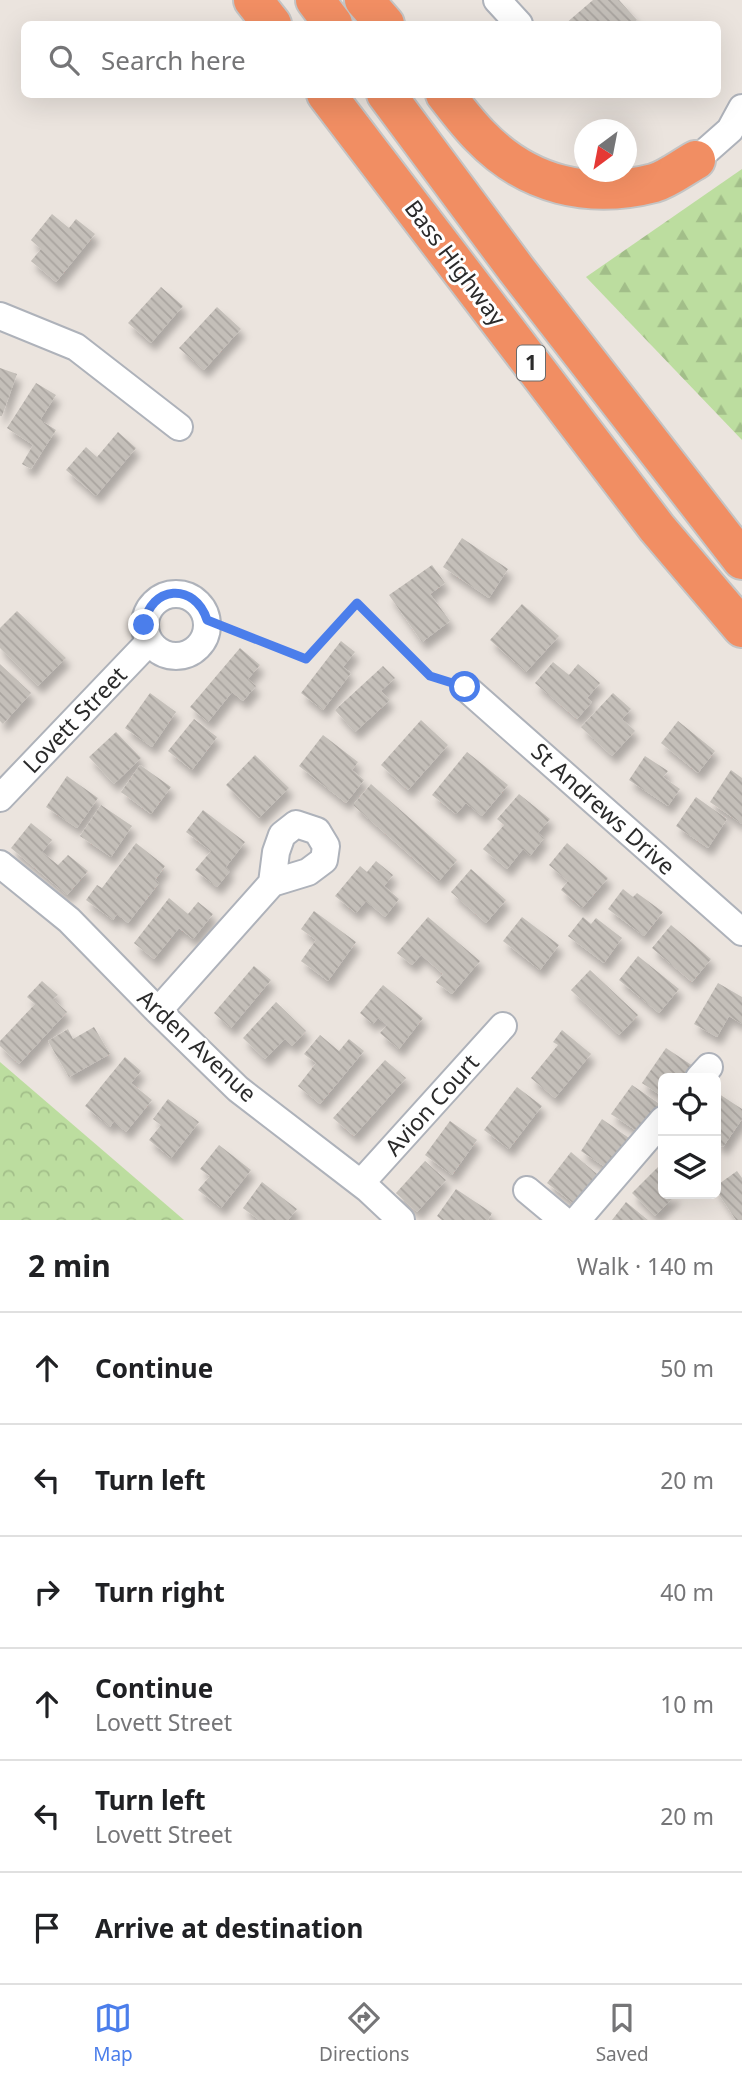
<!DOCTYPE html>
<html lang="en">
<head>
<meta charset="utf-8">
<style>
	:root { --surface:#fff; --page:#f6f6f6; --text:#202124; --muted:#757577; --line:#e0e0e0; --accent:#4b7eeb }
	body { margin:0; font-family:"Noto Sans",sans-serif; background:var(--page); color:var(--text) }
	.controls { position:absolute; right:21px; bottom:21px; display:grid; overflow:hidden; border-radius:10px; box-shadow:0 7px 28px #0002 }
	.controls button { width:63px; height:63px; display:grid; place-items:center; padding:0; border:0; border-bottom:2px solid var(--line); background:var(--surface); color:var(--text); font:35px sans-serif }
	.compass { position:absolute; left:574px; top:119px; width:63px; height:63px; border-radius:50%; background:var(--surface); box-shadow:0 7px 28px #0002; rotate:212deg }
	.stop { position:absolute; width:21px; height:21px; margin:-16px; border:5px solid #4b7eeb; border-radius:50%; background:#fff }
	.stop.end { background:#4b7eeb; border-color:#fff; box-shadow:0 2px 7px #0008 }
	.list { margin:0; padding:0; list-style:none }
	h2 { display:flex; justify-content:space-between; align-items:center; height:91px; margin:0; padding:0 28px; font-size:30px }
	h2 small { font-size:23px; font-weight:400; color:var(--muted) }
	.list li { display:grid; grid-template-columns:46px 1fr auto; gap:21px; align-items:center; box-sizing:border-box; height:112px; padding:0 28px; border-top:2px solid var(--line) }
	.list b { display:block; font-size:26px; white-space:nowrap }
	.list p { margin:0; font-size:23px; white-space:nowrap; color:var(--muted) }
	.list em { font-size:23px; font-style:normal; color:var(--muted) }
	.icon { flex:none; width:38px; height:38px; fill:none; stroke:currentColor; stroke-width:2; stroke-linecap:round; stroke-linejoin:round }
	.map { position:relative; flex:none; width:742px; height:1220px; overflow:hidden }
	.search { position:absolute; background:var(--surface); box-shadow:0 7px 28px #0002; left:21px; right:21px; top:21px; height:77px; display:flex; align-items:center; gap:18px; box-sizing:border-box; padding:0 24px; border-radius:10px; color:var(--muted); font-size:26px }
	.sheet { height:763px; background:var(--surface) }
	nav { display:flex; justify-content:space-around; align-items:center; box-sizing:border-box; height:98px; border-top:2px solid var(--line); background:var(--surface); font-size:19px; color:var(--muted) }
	nav a { display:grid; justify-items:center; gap:4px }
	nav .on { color:var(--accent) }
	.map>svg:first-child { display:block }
	.forest { fill:url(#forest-firs) }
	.park { fill:url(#park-crowns) }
	.building { fill:url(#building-back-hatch); filter:url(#shadow) }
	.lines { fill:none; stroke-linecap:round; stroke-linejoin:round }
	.minor-casing { stroke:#aeb2ba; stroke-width:30 }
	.highway-casing { stroke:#c4c4c4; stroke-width:42 }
	.path { stroke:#c4c4c4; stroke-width:3.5; stroke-dasharray:5 3.5; stroke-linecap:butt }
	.minor { stroke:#fff; stroke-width:26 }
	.highway { stroke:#f18e63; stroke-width:38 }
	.route { stroke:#4b7eeb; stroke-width:9 }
	.labels { text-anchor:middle; stroke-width:6; stroke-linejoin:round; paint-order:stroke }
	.shield { fill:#fff; stroke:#6b6b6b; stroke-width:2 }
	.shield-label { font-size:21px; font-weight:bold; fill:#2b2b2b }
	.street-label { font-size:23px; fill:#2b2b2b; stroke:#fff }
</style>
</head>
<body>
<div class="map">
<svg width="742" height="1220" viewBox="0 0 742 1220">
	<defs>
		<pattern id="forest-firs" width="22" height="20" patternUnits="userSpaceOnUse" patternTransform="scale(1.75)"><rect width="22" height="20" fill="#bcdd9f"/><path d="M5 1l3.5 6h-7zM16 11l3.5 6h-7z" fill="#a2be89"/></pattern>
		<pattern id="park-crowns" width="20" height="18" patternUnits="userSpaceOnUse" patternTransform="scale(1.75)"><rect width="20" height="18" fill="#bcdd9f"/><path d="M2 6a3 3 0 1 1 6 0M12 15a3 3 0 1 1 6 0" fill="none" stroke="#a2be89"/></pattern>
		<pattern id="building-back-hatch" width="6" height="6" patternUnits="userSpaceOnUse" patternTransform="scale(1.75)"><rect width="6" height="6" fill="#c4bfb9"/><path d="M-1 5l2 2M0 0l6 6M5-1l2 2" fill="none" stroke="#a9a49f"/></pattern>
		<filter id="shadow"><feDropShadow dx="4.5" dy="8" stdDeviation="3.5" flood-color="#0004"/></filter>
	</defs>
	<rect width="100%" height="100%" fill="#ebe4de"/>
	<path class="forest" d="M742,169V440L586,277Z"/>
	<path class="park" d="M0,1062L184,1220H0Z"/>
	<path class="building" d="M593,0H619L637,20L632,24H565Z
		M52,214L69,228L76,219L95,234L56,282L31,261L41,249L31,240Z
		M161,287L183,306L151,343L128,323Z
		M217,307L241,329L204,370L179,348Z
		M0,368L17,374L2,416H0Z
		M36,383L56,395L40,420L56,430L31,469L22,464L33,445L7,428Z
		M118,432L136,448L96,496L66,470L86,447L97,457Z
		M462,538L508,569L489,598L443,567Z
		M432,565L445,583L430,594L450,621L422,642L389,595Z
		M522,604L559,636L526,672L490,640Z
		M17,611L66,658L38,686L0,648V628Z
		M341,641L355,652L343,667L351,673L323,710L301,693Z
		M240,648L260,665L248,679L256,686L243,701L232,692L208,722L190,707Z
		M553,662L569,675L578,664L600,683L587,698L592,702L577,719L535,683Z
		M0,664L31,693L3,724L0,721Z
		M383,666L395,678L381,691L390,700L355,732L335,710Z
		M150,693L176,712L152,747L125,728Z
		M613,693L631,709L622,719L635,731L612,756L581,727Z
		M194,719L217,737L192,770L168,751Z
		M421,720L448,745L408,790L381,765Z
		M678,721L715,751L698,773L661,743Z
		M116,732L141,758L114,784L89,757Z
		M323,735L358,762L352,770L364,780L346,803L299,766Z
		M467,752L508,785L482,816L466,803L456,814L432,795Z
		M255,755L289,788L259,818L226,785Z
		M645,756L668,771L663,777L680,789L668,806L629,780Z
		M140,765L171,787L151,814L121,792Z
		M731,770L742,778V824L710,802Z
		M67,776L98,798L77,828L46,807Z
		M371,784L457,860L439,881L353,805Z
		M519,794L550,819L538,833L544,838L530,856L523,849L507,869L483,849L504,825L497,819Z
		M696,797L727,819L708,848L676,826Z
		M101,805L132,826L111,857L80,836Z
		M203,810L245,842L226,867L230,871L217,887L195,870L211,851L186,832Z
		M31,823L52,840L42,852L58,865L68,855L88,871L67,895L11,848Z
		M136,843L165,866L155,880L159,883L128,923L117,914L113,920L86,900L97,885L102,888Z
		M567,843L608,878L582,908L561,890L568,881L549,865Z
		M376,861L393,875L384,886L399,899L385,917L366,901L356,913L335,896L360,866L367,872Z
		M471,869L506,900L486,923L451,892Z
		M623,889L633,897L637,893L663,912L644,936L608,909Z
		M169,898L188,914L198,902L213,914L193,939L179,928L154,959L134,943Z
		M314,911L356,942L328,981L301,961L316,940L301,929Z
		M428,917L480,961L452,994L436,982L443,974L421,955L412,965L397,953Z
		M522,917L559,945L540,970L503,941Z
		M583,917L591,924L596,918L622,938L604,963L568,936Z
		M671,925L711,959L692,982L652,948Z
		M638,956L679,989L659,1013L619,980Z
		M254,966L271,980L231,1028L214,1013Z
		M590,970L638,1015L619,1035L571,990Z
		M42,981L58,995L53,999L67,1012L19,1064L0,1046V1041L35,1004L27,997Z
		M718,983L742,997V1024L729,1016L717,1037L694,1024Z
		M383,985L423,1018L399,1049L380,1033L387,1025L378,1018L373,1024L360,1013Z
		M276,1002L306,1031L292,1046L285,1039L265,1059L243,1038Z
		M94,1027L110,1054L69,1077L48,1041L68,1029L73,1039Z
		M562,1030L591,1054L555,1098L531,1078L558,1045L553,1042Z
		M320,1035L339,1051L349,1039L364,1051L320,1104L298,1086L316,1063L304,1054Z
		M666,1048L696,1068L689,1078H663V1097L642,1083Z
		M125,1057L141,1071L131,1083L152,1100L126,1132L114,1121L110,1127L85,1106Z
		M385,1060L406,1078L354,1136L333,1118Z
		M632,1085L661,1105L641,1134L611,1114Z
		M517,1087L542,1106L509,1149L484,1130Z
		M716,1092L742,1109V1119L723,1147L716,1142Z
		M168,1099L199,1122L171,1158L149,1140L161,1125L153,1119Z
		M602,1119L629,1138L608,1169L581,1151Z
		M450,1121L477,1140L452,1175L425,1155Z
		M219,1145L251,1170L221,1208L198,1190L210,1176L200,1169Z
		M571,1152L597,1174L573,1203L547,1183Z
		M425,1161L446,1180L417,1212L396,1193Z
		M659,1166L663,1170V1194H677L655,1216L632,1193Z
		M737,1171L742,1178V1220H736L716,1190V1186Z
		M262,1182L297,1209L288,1220H259L243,1208Z
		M456,1189L492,1213L488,1220H442L437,1216Z
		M626,1202L648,1220H612Z"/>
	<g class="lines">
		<g class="minor-casing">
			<path id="minor" d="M497,0L519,24
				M696,160L730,130L742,108
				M0,316L76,347L179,427
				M145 625a31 31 0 1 1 62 0a31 31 0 1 1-62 0Z
				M465,687L742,932
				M0,798L149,642
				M0,864L69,920L158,1011L238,1089L368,1189L401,1220
				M158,1011L272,883L276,852L282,835L296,824L317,831L326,846L324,860L308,872L272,883
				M699,1078L709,1067
				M361,1183L503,1026
				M527,1190L563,1220
				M577,1220L663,1120"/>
		</g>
		<g class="highway-casing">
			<path id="highway" d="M253,0L272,24
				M315,0L333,24
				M364,0L385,24
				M326,94L657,528L742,628
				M386,94L516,269L742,560
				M445,94C456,108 467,123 480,136C527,185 589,200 654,183C668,179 683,167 696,160"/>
		</g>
		<path class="path" d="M207,620L306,658L357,603L430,676L443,680"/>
		<use href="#minor" class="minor"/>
		<use href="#highway" class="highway"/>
	</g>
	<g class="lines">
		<path class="route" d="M144,625C150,585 195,582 207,620L306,659L357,603L430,676L465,687"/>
	</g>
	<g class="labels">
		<rect class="shield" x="517" y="345.5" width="28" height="35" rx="5"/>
		<g class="shield-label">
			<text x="531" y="370">1</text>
		</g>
		<g class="street-label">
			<text transform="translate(455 263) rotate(53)" y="8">Bass Highway</text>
			<text transform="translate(75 720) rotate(-46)" y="8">Lovett Street</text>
			<text transform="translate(603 809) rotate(42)" y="8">St Andrews Drive</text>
			<text transform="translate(197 1046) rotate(43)" y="8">Arden Avenue</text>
			<text transform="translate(432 1105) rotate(-48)" y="8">Avion Court</text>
		</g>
	</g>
</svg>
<div class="controls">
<button><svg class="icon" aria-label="locate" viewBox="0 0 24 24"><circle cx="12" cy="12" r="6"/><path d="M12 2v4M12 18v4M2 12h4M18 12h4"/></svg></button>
<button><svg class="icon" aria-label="layers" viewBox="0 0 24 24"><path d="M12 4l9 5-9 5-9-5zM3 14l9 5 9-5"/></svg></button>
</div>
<svg class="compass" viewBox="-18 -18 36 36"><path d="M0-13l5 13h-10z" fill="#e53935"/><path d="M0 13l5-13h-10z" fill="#757577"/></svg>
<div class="stop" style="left:465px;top:687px"></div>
<div class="stop end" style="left:144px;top:625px"></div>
<div class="search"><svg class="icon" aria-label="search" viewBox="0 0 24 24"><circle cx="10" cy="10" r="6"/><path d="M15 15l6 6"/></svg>Search here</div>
</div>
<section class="sheet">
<h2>2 min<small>Walk · 140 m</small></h2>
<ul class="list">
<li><svg class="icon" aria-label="ahead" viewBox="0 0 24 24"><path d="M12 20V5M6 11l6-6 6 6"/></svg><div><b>Continue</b></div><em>50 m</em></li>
<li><svg class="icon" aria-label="left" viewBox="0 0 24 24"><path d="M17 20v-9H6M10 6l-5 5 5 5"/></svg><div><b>Turn left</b></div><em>20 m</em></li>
<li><svg class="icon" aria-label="right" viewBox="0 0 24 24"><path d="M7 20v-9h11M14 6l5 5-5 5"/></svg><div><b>Turn right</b></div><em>40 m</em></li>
<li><svg class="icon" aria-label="ahead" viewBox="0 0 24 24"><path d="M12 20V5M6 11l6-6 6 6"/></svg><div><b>Continue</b><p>Lovett Street</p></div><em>10 m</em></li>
<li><svg class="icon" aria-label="left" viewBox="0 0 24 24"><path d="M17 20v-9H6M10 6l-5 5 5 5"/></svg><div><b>Turn left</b><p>Lovett Street</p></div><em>20 m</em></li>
<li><svg class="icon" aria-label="arrive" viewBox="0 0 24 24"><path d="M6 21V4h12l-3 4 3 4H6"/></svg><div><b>Arrive at destination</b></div></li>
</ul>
</section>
<nav>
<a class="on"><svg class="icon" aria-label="map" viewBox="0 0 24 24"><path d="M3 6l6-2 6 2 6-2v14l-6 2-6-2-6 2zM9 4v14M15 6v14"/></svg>Map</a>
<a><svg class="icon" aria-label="directions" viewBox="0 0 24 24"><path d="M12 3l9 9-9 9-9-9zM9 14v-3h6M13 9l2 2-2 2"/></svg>Directions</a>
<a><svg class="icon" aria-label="saved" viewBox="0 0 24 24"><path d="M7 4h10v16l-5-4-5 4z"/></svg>Saved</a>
</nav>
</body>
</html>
